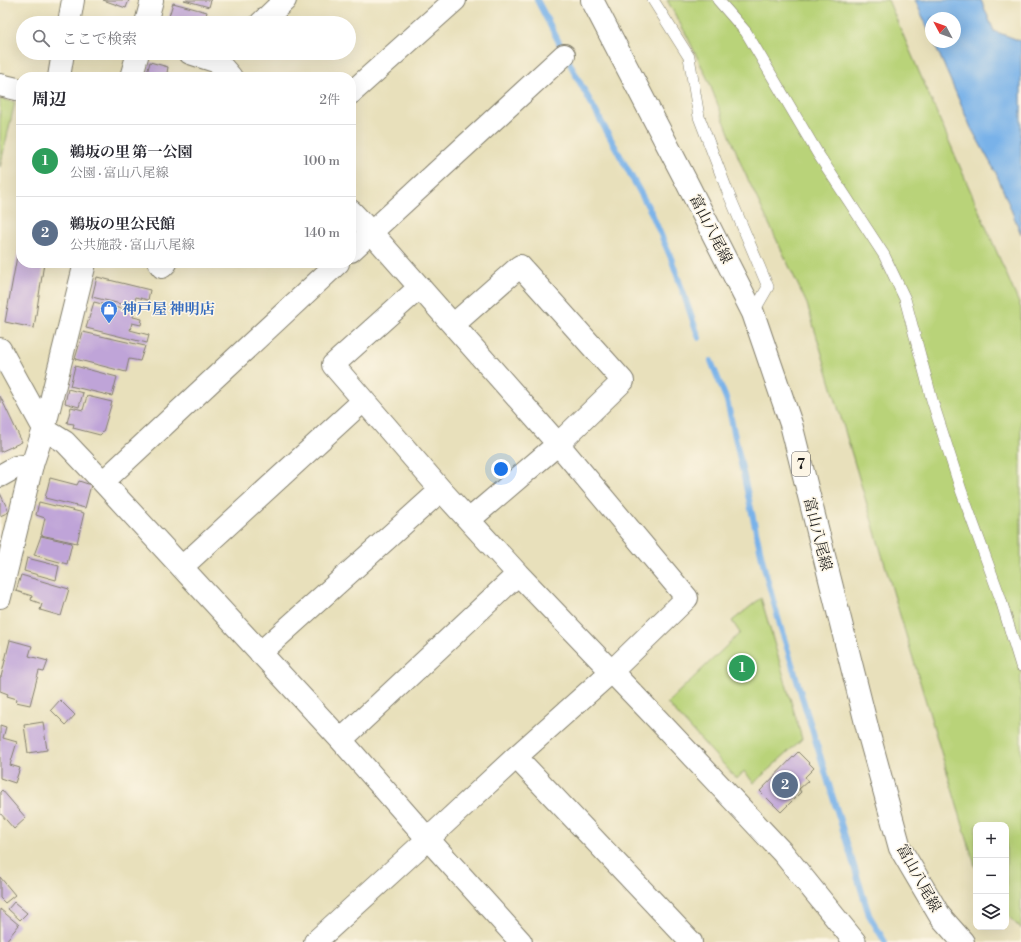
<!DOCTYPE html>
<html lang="ja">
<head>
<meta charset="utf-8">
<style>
	:root { --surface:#fff; --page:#f7f7f7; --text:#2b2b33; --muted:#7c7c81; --line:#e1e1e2; --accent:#b5179e }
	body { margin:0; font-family:"Libre Bodoni","Noto Serif JP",serif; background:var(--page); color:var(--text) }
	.controls { position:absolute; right:12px; bottom:12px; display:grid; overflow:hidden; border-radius:8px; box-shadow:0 4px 16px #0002 }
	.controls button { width:36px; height:36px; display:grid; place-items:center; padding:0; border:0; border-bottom:1px solid var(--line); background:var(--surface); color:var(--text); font:20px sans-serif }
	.compass { position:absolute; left:925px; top:12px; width:36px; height:36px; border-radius:50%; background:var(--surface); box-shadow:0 4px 16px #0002; rotate:311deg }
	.you { position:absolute; left:501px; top:469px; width:14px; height:14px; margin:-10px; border:3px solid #fff; border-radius:50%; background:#1a73e8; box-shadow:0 0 0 6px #1a73e833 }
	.badge { display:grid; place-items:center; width:26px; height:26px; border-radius:50%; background:var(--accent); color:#fff; font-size:13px; font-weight:700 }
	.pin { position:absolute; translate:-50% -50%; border:2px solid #fff; box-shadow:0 1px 4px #0006 }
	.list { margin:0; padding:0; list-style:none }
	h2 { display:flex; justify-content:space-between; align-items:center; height:52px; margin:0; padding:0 16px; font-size:17px }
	h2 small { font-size:13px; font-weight:400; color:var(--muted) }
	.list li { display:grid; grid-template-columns:26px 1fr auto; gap:12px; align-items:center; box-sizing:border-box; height:72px; padding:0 16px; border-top:1px solid var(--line) }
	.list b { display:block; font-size:15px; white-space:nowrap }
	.list p { margin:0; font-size:13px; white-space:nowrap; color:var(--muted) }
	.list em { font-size:13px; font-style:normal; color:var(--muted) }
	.icon { flex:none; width:22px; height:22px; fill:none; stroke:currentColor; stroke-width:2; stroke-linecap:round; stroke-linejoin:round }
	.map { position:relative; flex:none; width:1021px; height:942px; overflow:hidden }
	.search { position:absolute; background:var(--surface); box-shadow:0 4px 16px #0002; left:16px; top:16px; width:340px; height:44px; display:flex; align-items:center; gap:10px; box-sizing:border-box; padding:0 14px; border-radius:22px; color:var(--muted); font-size:15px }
	.panel { position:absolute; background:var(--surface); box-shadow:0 4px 16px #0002; left:16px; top:72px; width:340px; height:196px; border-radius:16px }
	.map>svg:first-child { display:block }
	.green { fill:#b9d379; stroke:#6a784a }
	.water { fill:#79b2e9; stroke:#4a6782 }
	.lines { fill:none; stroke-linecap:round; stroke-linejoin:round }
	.stream { stroke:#79b2e9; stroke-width:6 }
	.building { fill:#bfa4d8 }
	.lane-casing { stroke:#827e6c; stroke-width:12 }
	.street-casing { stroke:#827e6c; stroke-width:24 }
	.secondary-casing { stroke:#827e6c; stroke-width:24 }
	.primary-casing { stroke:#827e6c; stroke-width:24 }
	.lane { stroke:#fff; stroke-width:11 }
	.street { stroke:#fff; stroke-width:22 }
	.secondary { stroke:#fff; stroke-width:22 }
	.primary { stroke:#fff; stroke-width:22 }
	.labels { text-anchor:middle; stroke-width:3; stroke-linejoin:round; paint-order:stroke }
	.shield { fill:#fcf5e5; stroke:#5f5d58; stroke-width:1 }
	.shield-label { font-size:14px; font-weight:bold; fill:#1c1c1c }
	.street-label { font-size:15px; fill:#1c1c1c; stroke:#fcf5e5 }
	.shop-label { font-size:15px; font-weight:bold; fill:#366cbe; stroke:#fcf5e5; text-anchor:start }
</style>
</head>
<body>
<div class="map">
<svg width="1021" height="942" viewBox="0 0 1021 942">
	<rect width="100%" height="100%" fill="#fcf5e5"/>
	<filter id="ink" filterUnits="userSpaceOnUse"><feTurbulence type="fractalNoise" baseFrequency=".025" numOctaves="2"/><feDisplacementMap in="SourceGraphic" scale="8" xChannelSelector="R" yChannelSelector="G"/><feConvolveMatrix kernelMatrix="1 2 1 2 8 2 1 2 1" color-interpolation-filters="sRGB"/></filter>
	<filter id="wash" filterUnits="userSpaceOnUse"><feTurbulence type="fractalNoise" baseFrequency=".012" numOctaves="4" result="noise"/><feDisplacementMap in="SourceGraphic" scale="16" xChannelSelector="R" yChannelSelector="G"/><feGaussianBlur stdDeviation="0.9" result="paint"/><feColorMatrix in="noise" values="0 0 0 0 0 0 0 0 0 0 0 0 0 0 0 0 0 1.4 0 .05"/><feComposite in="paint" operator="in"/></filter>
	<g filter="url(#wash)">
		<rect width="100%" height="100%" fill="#e8e0bb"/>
		<path class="green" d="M667,0H888L1021,308V929L1006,914V825H976V869L807,304L743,169L709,82L687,36Z
			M0,99L15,102L0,167Z
			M761,598L802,739L754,783L744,771L737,779L667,703L740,633L732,621Z"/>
		<path class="water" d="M915,0H981L994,31L1021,41V234L996,173L971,128L934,42H955V18H931V36Z"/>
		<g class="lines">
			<path class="stream" d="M537,0L579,81L651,212L671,258L699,338
				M711,361L727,401L764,567L780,625L869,915L885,942"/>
		</g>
		<g id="blocks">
			<path class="building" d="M103,0H129L126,8Z
				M184,0H211L209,7Z
				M173,3L207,12L204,23H167Z
				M150,62L168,67L167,73L177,75L179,77H146Z
				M20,240H21V263H44L34,328L5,322Z
				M97,277L150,290L148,300L136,297L133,307L92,297Z
				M94,302L134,312L133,317L142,319L141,325L132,323L130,330L149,335L147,343L86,328Z
				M83,332L145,346L140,361L129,359L126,372L75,359Z
				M75,366L117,377L112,396L70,386Z
				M68,389L83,393L79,407L65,403Z
				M0,396L22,442L0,452Z
				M87,396L112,402L103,432L100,435L73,428L74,424L67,423L71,407L83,410Z
				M50,478L77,485L79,481L91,485L85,508L45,498Z
				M0,493L9,512L0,516Z
				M39,502L84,513L77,543L41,535L45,518L36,515Z
				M41,536L72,543L67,564L34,555Z
				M27,558L59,566L56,580L24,571Z
				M21,575L69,589L61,616L40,610L42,604L31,600L32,596L16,591Z
				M10,640L32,646L29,656L48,661L44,672L39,671L30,705L16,702L17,699L7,696L8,694L0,691V677H1Z
				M60,700L75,715L66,725L51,710Z
				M43,722L47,750L28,753L24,725Z
				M0,725L6,727L3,738L17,742L10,765L20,768L15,783L0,778Z
				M798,752L814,768L805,777L808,781L799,789L801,792L781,812L760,791Z
				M2,790L26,818L14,829L0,813V792Z
				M0,877L15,895L5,903L0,898Z
				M14,902L27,913L20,920L8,909Z
				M0,909L19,925L5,942H0Z"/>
		</g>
	</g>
	<g filter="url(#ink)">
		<use href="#blocks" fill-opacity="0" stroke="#827e6c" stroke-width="1"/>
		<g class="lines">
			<g class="lane-casing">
				<path id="lane" d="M653,0L689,57L699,117L727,190L768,287L753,313
					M718,0L746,32L818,154L884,255L905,299L932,400L961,490L1000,597L1021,666"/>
			</g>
			<g class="street-casing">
				<path id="street" d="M69,23L73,0
					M261,23L285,0
					M190,53L218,62L231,77
					M59,77L63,53
					M0,85L21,90
					M351,93L455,0
					M351,251L564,55
					M159,263L162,267L166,263
					M420,287L333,365L441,490L518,574L659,721L783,853L855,942
					M453,325L520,266L623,381L558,444L469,520
					M0,349L44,429L65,442L103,482L341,740L419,829L521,942
					M0,476L16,467L32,465
					M103,482L338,263
					M182,567L363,401
					M260,653L441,490
					M341,740L518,574
					M516,757L691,942
					M315,942L428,839L516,757L611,672L687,598L558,444L371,232L351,211"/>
			</g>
			<g class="secondary-casing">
				<path id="secondary" d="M146,23L152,0
					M131,77L138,53
					M0,597L32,465L44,429L85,263"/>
			</g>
			<g class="primary-casing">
				<path id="primary" d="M592,0L685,179L753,313L791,424L869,735L900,848L940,916L963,942"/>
			</g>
			<use href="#lane" class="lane"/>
			<use href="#street" class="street"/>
			<use href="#secondary" class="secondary"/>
			<use href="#primary" class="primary"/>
		</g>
	</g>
	<defs>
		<g id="shop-pin" transform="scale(0.9)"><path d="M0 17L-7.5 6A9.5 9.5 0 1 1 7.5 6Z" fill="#3f7fe0" stroke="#fcf5e5"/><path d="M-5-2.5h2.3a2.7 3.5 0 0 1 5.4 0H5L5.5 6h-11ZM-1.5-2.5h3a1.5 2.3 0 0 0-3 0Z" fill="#fff"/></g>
	</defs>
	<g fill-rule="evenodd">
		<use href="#shop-pin" x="109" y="309"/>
	</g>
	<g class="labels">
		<rect class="shield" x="792" y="452" width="18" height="24" rx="3"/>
		<g class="shield-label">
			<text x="801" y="469">7</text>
		</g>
		<g class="street-label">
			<text transform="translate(711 229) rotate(63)" y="5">富山八尾線</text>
			<text transform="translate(818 534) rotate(76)" y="5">富山八尾線</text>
			<text transform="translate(919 878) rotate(61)" y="5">富山八尾線</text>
		</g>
		<g class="shop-label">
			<text x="122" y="314">神戸屋 神明店</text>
		</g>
	</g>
</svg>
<div class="controls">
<button>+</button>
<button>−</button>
<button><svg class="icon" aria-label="layers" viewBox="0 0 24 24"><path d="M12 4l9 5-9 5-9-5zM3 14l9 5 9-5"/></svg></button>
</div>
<svg class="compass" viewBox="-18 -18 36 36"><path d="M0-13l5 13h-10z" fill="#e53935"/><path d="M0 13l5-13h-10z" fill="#7c7c81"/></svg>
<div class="you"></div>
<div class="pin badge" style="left:742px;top:668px;background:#2e9e5b">1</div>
<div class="pin badge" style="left:785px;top:785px;background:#5c6f8a">2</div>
<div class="search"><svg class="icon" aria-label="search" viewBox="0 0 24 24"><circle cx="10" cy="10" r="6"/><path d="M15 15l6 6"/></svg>ここで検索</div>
<section class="panel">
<h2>周辺<small>2件</small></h2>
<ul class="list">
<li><span class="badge" style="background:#2e9e5b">1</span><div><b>鵜坂の里 第一公園</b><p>公園 · 富山八尾線</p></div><em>100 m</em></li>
<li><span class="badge" style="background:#5c6f8a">2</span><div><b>鵜坂の里公民館</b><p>公共施設 · 富山八尾線</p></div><em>140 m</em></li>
</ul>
</section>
</div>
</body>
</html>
